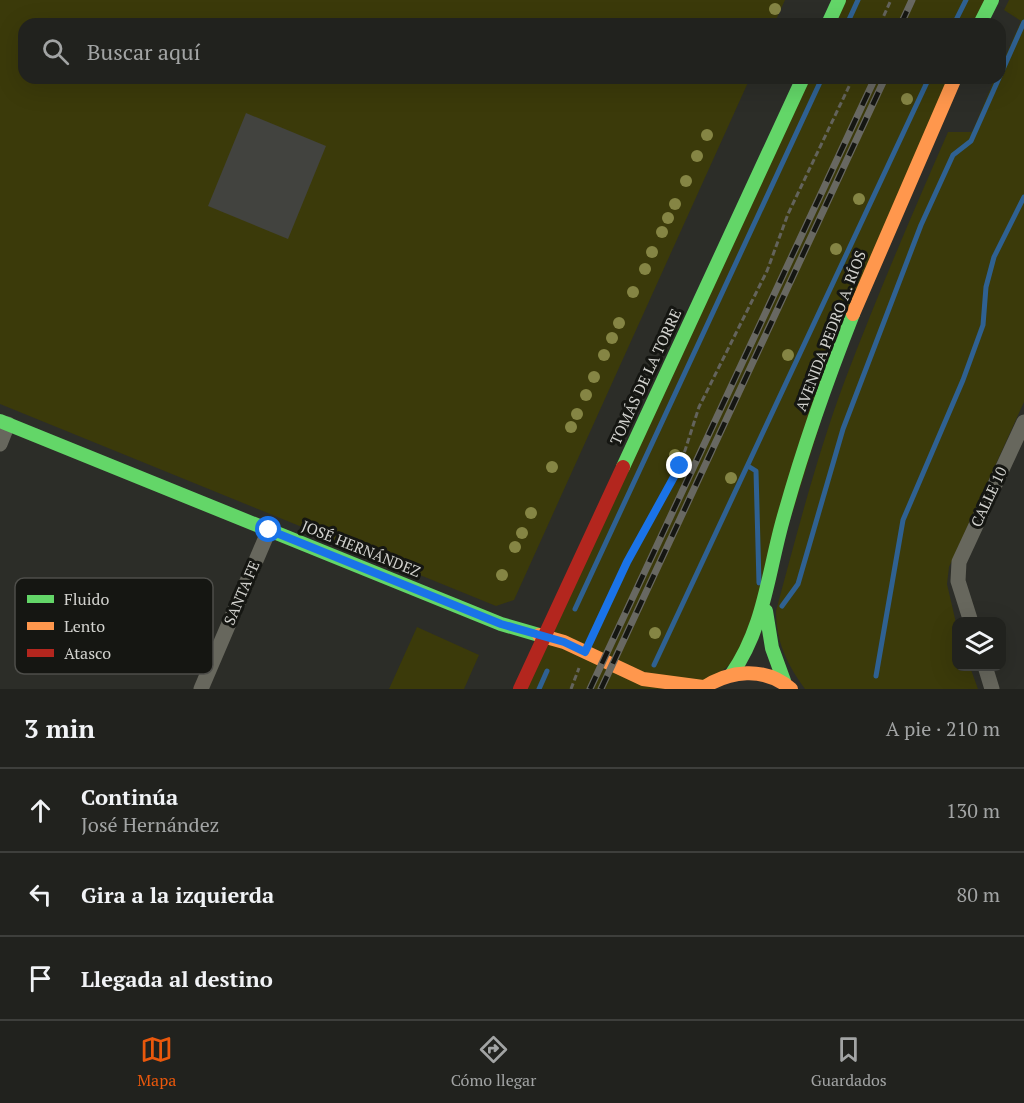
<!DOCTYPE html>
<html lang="es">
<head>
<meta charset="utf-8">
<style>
	:root { --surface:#21221e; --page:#2d2f2b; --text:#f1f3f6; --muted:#a2a4a4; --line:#3e3f3c; --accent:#ea580c }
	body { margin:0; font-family:"PT Serif",serif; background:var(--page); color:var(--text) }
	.controls { position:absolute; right:18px; bottom:18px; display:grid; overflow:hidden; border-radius:12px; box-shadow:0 6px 24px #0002 }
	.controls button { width:54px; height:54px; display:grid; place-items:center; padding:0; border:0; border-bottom:2px solid var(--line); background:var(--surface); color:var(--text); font:30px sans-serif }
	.stop { position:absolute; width:18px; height:18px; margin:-14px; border:4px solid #1a73e8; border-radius:50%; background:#fff }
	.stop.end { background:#1a73e8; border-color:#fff; box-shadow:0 2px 6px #0008 }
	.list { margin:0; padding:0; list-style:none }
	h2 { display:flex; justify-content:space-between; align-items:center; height:78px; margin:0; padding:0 24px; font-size:26px }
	h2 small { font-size:20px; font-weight:400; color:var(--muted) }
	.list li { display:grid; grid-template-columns:39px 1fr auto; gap:18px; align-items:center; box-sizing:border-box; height:84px; padding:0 24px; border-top:2px solid var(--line) }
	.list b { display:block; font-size:22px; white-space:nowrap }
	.list p { margin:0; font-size:20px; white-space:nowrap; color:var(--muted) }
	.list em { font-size:20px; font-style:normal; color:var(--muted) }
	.icon { flex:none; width:33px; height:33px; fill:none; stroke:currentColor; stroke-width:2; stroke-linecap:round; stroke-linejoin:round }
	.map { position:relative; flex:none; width:1024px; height:689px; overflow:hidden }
	.search { position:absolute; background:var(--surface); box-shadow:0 6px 24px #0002; left:18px; right:18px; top:18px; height:66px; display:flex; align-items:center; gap:15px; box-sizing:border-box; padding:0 21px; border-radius:18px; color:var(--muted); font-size:22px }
	.sheet { height:330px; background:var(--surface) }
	nav { display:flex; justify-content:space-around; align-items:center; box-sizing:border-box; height:84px; border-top:2px solid var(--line); background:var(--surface); font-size:16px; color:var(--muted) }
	nav a { display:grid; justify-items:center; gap:3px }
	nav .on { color:var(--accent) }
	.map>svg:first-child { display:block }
	.green { fill:#3b3a0a }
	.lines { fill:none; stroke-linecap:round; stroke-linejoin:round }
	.stream { stroke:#2f6192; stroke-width:5 }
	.building { fill:#42433f }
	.path { stroke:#63635c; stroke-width:3; stroke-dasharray:6 3; stroke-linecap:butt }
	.street { stroke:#67675d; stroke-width:15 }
	.fast { stroke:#63d668; stroke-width:14 }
	.slow { stroke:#ff974d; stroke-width:14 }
	.jam { stroke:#b3261e; stroke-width:14 }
	.rail-casing { stroke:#686862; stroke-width:7 }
	.rail { stroke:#151612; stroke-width:4.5; stroke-dasharray:14; stroke-linecap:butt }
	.tree { fill:#858544 }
	.route { stroke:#1a73e8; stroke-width:8 }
	.labels { text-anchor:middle; stroke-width:6; stroke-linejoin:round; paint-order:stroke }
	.street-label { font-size:15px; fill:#d2d2ce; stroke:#151612 }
	.key { fill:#151612; stroke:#4e4e4a; stroke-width:1.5 }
	.key-label { font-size:16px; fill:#d2d2ce }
</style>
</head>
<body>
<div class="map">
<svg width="1024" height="689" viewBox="0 0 1024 689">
	<rect width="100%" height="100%" fill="#2c2d28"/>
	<path class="green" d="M0,0H785L774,24H24V78H750L514,600L496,606L0,404Z
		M839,0H992L980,24H828Z
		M1009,0H1024V402L949,567L947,584L956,623V666L970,667L978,689H805C787,664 776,642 776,611C797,533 817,455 845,380C877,296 912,214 948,132H972L995,78H1000V68L1021,21L1004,10Z
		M803,78H955L856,308L751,646L701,689H520Z
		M417,627L479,655L464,689H389Z"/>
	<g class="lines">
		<path class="stream" d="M847,24L858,0
			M954,24L966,0
			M1000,76L1024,22
			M748,466L756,471L759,583
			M782,606L798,584L843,429L921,225L953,155L971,141L999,78
			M575,609L822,78
			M654,665L929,78
			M876,676L903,520L963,380L983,325L986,287L994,257L1024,197
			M539,689L547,671"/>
	</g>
	<path class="building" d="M246,113L326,146L288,239L208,206Z"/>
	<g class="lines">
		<path class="path" d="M880,24L891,0
			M592,637L627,562L680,466L699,407L767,271L788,214L853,78
			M571,689L579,668"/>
		<path class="street" d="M0,444L8,424
			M971,622L958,581L959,562L1024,422
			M985,666L992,689
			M201,689L269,530"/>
		<path class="fast" d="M828,24L839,0
			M980,24L992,0
			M0,421L501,624L539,635
			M623,467L803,78
			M766,611L772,648L784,681
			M731,675C765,627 768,571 784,516C803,448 827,380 853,314"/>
		<path class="slow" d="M853,314L955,78
			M539,635L564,642L643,679L703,687
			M701,689C730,670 764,666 791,689"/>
		<path class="jam" d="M520,689L623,467"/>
		<g class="rail-casing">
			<path id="rail" d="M901,24L912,0
				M590,689L875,78
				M601,689L885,78"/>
		</g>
		<use href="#rail" class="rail"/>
	</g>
	<g class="tree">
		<circle cx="775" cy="9" r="6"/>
		<circle cx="907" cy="99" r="6"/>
		<circle cx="707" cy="135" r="6"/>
		<circle cx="697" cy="156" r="6"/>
		<circle cx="686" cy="181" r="6"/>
		<circle cx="859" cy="199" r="6"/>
		<circle cx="675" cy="204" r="6"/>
		<circle cx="668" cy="218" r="6"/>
		<circle cx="662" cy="232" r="6"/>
		<circle cx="836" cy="249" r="6"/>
		<circle cx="652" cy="252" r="6"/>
		<circle cx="645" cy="269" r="6"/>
		<circle cx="633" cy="292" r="6"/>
		<circle cx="619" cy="323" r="6"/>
		<circle cx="612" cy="338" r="6"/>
		<circle cx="604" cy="355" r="6"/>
		<circle cx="788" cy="355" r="6"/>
		<circle cx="594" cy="377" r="6"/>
		<circle cx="586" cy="395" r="6"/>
		<circle cx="577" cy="414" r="6"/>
		<circle cx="571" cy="427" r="6"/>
		<circle cx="675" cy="455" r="6"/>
		<circle cx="552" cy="467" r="6"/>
		<circle cx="731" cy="478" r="6"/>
		<circle cx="531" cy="513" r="6"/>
		<circle cx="522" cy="533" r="6"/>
		<circle cx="515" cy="547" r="6"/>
		<circle cx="502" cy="575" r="6"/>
		<circle cx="655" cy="633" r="6"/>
	</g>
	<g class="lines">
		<path class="route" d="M269,530L501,624L564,642L585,652L627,562L680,466"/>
	</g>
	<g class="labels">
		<g class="street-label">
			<text transform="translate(831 331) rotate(-69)" y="5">AVENIDA PEDRO A. RÍOS</text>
			<text transform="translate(646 377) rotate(-65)" y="5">TOMÁS DE LA TORRE</text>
			<text transform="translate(989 497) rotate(-65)" y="5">CALLE 10</text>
			<text transform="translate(361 549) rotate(22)" y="5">JOSÉ HERNÁNDEZ</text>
			<text transform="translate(242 593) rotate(-67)" y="5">SANTA FE</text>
		</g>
	</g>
	<rect x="15" y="578" width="198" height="96" rx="9" class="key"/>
	<rect x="27" y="595" width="27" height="8" fill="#63d668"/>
	<rect x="27" y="622" width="27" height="8" fill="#ff974d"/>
	<rect x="27" y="649" width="27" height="8" fill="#b3261e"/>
	<g class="key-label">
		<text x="64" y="605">Fluido</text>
		<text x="64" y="632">Lento</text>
		<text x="64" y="659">Atasco</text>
	</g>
</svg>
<div class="controls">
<button><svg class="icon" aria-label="layers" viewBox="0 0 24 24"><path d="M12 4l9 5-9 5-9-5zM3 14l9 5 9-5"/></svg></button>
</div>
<div class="stop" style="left:269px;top:530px"></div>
<div class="stop end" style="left:680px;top:466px"></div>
<div class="search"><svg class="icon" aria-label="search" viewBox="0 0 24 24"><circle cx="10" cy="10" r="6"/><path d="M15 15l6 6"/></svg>Buscar aquí</div>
</div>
<section class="sheet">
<h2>3 min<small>A pie · 210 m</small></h2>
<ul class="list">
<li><svg class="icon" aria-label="ahead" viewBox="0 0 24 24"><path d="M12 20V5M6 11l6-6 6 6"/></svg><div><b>Continúa</b><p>José Hernández</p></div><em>130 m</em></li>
<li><svg class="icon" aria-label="left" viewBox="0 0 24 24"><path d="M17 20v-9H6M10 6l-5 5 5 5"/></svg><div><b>Gira a la izquierda</b></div><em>80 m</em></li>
<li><svg class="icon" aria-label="arrive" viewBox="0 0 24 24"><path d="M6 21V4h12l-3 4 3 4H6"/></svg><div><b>Llegada al destino</b></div></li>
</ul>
</section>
<nav>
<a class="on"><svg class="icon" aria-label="map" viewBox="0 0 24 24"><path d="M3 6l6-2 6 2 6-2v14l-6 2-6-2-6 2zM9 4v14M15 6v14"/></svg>Mapa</a>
<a><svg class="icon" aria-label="directions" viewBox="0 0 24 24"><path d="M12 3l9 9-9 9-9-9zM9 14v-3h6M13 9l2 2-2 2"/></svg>Cómo llegar</a>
<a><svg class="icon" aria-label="saved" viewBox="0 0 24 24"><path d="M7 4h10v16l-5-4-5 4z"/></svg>Guardados</a>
</nav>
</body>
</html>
